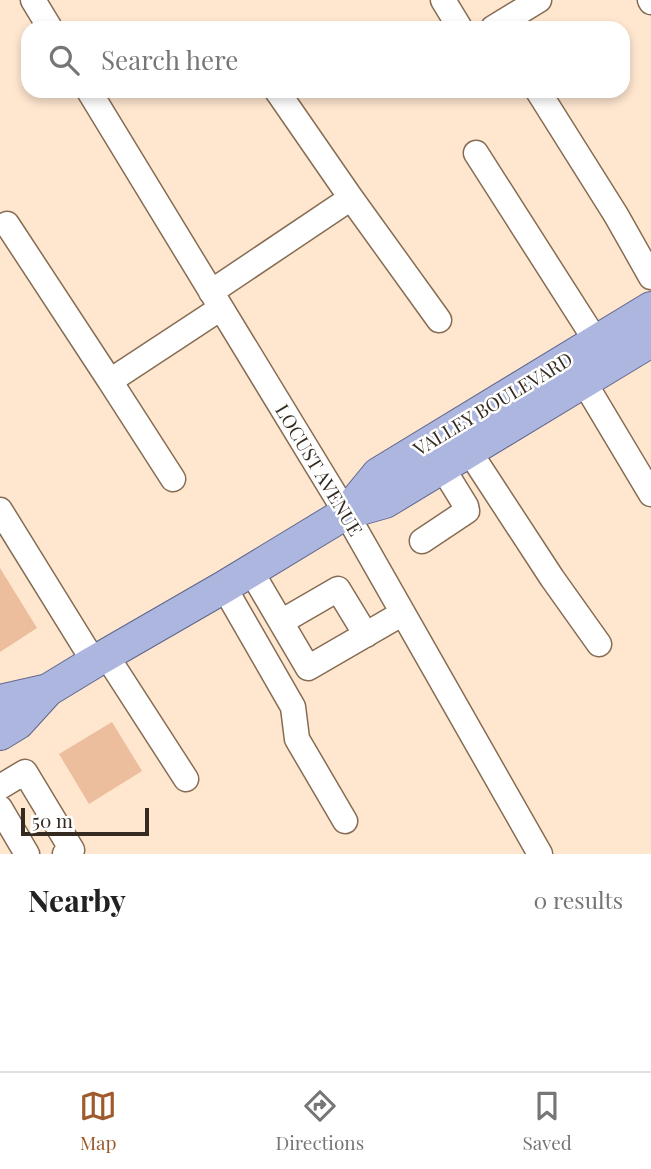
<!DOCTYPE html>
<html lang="en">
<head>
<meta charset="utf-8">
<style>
	:root { --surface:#fff; --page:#f2f2f2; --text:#222; --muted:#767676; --line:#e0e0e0; --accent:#9e5a2c }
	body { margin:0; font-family:"Playfair Display",serif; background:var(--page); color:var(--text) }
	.scale { position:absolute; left:21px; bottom:18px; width:128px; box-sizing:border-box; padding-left:7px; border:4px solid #352a1f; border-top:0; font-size:19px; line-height:24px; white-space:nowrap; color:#352a1f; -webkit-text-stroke:5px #fff; paint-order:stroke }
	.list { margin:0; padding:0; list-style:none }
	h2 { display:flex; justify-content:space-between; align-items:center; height:91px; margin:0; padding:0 28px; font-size:30px }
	h2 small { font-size:23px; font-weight:400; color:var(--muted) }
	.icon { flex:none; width:38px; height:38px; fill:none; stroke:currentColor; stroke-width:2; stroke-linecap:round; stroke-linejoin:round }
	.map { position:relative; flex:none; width:651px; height:854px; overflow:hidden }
	.search { position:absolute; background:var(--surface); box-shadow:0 4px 10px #0003; left:21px; right:21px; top:21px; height:77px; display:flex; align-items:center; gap:18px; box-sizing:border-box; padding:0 24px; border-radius:21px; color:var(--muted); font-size:26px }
	.sheet { height:217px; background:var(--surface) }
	nav { display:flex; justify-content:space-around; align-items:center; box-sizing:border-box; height:98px; border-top:2px solid var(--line); background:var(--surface); font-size:19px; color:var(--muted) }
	nav a { display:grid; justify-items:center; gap:4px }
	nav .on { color:var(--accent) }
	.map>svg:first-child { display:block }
	.building { fill:#edbe9d }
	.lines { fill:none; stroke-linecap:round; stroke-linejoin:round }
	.minor-casing { stroke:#866c53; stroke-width:27 }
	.major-casing { stroke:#5f668d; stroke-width:34 }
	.minor { stroke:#fff; stroke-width:24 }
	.major { stroke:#acb6de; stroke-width:32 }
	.labels { text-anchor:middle; stroke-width:5; stroke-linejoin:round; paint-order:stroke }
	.street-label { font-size:19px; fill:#352a1f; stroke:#fff }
</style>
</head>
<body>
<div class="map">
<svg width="651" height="854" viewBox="0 0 651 854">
	<rect width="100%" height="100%" fill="#fee6cf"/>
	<path class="building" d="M0,568L37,628L0,652Z
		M112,722L142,771L89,804L59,754Z"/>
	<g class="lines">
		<g class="minor-casing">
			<path id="minor" d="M33,0L50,28
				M443,0L460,28
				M650,0L651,2
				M493,28L539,0
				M89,91L346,513L540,854
				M538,91L616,215L651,277
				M476,153L596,341
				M351,198L439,320
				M7,224L110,381L221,308
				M211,292L351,198L277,91
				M110,381L173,479
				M584,382L651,494
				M469,451L552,578L599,644
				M0,510L94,662
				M422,541L467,511L466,506L442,467
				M251,571L308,668L403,613
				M224,587L293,707L297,739L345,821
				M281,622L338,589L366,635
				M106,655L186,779
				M0,787L25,772L72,850L65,854
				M0,808L27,854"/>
		</g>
		<g class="major-casing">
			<path id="major" d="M346,513L378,474L651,308
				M0,701L48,690
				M0,734L18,723L48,690L94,662L224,587L346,513L385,502L651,341"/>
		</g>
		<use href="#minor" class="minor"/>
		<use href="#major" class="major"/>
	</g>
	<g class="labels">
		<g class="street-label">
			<text transform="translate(493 404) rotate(-31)" y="7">VALLEY BOULEVARD</text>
			<text transform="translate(319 470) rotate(59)" y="7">LOCUST AVENUE</text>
		</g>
	</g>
</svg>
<div class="scale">50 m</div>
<div class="search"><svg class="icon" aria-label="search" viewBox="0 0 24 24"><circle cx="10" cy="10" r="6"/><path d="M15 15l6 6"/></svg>Search here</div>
</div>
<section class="sheet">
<h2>Nearby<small>0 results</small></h2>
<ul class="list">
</ul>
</section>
<nav>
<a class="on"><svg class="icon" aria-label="map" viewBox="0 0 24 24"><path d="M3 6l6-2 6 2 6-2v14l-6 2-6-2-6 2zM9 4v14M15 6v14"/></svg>Map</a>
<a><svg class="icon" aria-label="directions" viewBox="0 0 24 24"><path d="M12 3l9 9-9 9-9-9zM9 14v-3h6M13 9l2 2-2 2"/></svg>Directions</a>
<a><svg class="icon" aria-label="saved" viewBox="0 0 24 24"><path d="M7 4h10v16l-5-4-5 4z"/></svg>Saved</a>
</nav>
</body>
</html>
